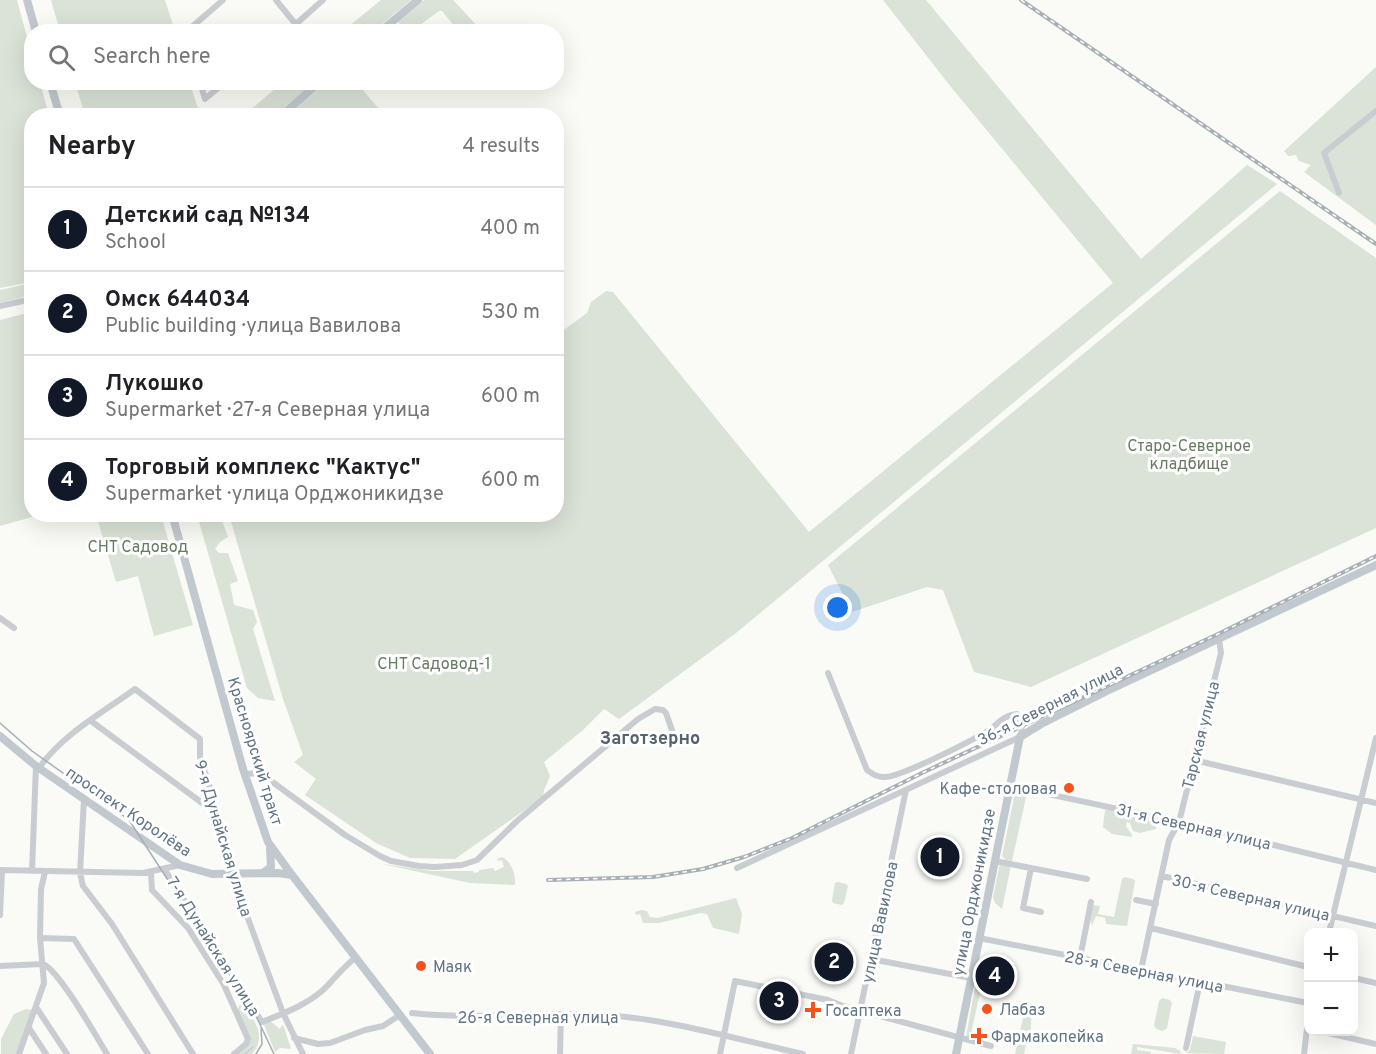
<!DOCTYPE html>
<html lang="en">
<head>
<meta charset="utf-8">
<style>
	:root { --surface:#fff; --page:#f6f6f6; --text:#202124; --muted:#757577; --line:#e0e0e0; --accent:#111827 }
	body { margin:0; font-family:Overpass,sans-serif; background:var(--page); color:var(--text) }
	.controls { position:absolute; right:18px; bottom:18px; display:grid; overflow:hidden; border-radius:12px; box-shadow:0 6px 24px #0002 }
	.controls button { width:54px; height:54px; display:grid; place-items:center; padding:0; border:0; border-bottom:2px solid var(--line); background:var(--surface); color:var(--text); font:30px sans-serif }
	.you { position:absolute; left:838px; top:608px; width:21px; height:21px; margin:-15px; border:4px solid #fff; border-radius:50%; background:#1a73e8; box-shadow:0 0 0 9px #1a73e833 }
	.badge { display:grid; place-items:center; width:39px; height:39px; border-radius:50%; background:var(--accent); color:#fff; font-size:20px; font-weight:700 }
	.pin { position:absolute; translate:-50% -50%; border:3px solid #fff; box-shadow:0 2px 6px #0006 }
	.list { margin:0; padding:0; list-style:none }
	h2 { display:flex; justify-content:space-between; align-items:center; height:78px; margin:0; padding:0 24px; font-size:26px }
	h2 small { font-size:20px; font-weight:400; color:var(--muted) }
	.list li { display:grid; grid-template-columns:39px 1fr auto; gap:18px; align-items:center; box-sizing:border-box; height:84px; padding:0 24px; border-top:2px solid var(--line) }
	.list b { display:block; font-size:22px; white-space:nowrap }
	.list p { margin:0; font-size:20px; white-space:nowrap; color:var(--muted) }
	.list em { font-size:20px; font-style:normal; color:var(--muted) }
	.icon { flex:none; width:33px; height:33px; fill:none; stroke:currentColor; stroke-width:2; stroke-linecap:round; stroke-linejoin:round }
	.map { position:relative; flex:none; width:1376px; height:1054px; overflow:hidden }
	.search { position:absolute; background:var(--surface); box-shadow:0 6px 24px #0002; left:24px; top:24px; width:540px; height:66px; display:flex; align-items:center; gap:15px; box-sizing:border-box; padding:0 21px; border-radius:24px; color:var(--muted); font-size:22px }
	.panel { position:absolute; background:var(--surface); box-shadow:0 6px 24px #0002; left:24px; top:108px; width:540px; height:414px; border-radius:24px }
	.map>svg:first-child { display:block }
	.green { fill:#dbe2d7 }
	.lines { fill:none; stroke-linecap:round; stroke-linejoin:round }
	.stream { stroke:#c2cdd3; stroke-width:1.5 }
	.minor { stroke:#c9cdd1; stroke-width:6 }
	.major { stroke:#c1c9cf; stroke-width:8 }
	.tram { stroke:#a8afb5; stroke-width:1.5 }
	.rail-casing { stroke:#a8afb5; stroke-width:4 }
	.rail { stroke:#fff; stroke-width:1.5; stroke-dasharray:4.5; stroke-linecap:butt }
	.poi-dot { fill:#f6521b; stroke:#fff; stroke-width:2 }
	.labels { text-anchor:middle; stroke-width:6; stroke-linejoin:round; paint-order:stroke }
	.park-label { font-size:16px; fill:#667c61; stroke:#fff }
	.street-label { font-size:16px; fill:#617585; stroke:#fff }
	.poi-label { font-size:16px; fill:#617585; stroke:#fff; text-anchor:start }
	.neighbourhood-label { font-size:18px; font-weight:bold; fill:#54636f; stroke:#fff }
</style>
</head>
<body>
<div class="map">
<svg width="1376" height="1054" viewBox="0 0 1376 1054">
	<rect width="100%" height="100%" fill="#fafaf7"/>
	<path class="green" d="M0,0H17L31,52L32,82L40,83L49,115L32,116L31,282L0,288Z
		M51,0H165L175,31H60Z
		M381,0H411L374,31H343Z
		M424,0H453L482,31H458L442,11H439L416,28L405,31L398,22Z
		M883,0H926L1141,259L1247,165L1277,184L736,633L619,719L604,709L583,730L544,762L550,776L544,790L543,797L455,859L410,858L376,843L305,795L316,779L294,762L303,755L283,699L229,515L556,514L557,335L587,313L591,302L606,291L613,292L809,532L1113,283L951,87Z
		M1376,67V225L1304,172L1311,165L1299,161L1296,155L1288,156L1284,151Z
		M327,82L357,83L384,115L287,116Z
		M75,83H190L200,115H85Z
		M282,83H314L275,115L243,116Z
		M1280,191L1376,258V528L1031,687L974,672L943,590L927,587L852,612L828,565Z
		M31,283V295L0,303V290Z
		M31,312L32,504L30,505L32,517L0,526V320Z
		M96,515H161L193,625L154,636L138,576L116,582Z
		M197,515H220L228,537L220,542L215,549L219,553H228L238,581L230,584L234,605L253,610L257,622L253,629L275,701L258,698L247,688Z
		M1018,791L1027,793L1012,861L1006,860L1002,856L1015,793Z
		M1109,808L1121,811L1124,815L1130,813L1158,820L1156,829L1140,833L1133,831L1130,823L1127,822L1126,826L1132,835V837L1112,834L1103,827L1105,810Z
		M502,857C512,862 516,875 515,885L470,883L382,864L432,871H473L474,873L479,872V870L493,868L495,871L504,867L502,860L498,861L497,859Z
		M1000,863L1011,865L1002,909L995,903L993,897Z
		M1125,877L1133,879L1135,881L1127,926L1106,924L1105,918L1096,916L1092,925L1090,920L1093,905L1100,906L1098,914L1114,917L1122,879Z
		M838,882L846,884L848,886L844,903L842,905L833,903L832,900L835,883Z
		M736,898L742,914L739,934L713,928L707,914L701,913L659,923H643L640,914L636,915L635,912L641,910L647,911L650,917L657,918Z
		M975,987L980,993L970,1038L966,1037Z
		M1162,998L1170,1000L1172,1003L1167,1028L1163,1031L1156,1029L1154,1025L1159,1001Z
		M241,1002H242C253,1019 268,1035 252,1054H236L247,1045L238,1009Z
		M26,1009L32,1010L18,1054H1V1039L14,1014Z
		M1025,1009L1032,1011C1030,1023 1032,1032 1030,1045L1026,1044L1024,1054H1015Z
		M270,1021L280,1029L282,1025L284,1027L291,1049L280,1048L275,1052L264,1025Z
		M1193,1036L1226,1042L1224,1054L1186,1053L1190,1050Z
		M1133,1044L1175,1048L1180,1051L1181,1054L1137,1047V1050L1151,1052V1054H1131Z"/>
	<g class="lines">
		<path class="stream" d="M245,1054L253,1047"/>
		<path class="minor" d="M276,0L302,32
			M186,32L223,0
			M287,32L323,0
			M200,82L205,99L225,82
			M1339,193L1324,153L1376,111
			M0,306L32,299
			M0,618L14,628
			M91,721L213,811
			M1194,760L1376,803
			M39,768C63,734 102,713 135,689L200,739V757L213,797V811L219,822L237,889L283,1013L303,1054
			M245,774L258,773L267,778L345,835L380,856L391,861L419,866L435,867L462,865L477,860L517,821L638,719L655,709L663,710L666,713L673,733
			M1010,786L1179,822L1376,870
			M84,799L80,873L83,886L112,924L193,1054
			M995,861L1087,879
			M737,868L1020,737C1023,727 1022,723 1017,714C1002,715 997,726 986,732C969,742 899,778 884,777C876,777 873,774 867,770L828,673
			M1031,868L1023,908L1041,912
			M0,870L143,873L180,865
			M165,870L262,1022C285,1013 312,1003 329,984C337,975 345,966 356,957
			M32,871L36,766
			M151,873L152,890L188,928L224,985L248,1039L246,1044L234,1054
			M1162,876L1376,926
			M1136,900L1156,904
			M0,915L2,871
			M1151,928L1308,967
			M1329,932L1376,738
			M40,938L74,939L148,1054
			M979,938L1308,1003
			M1080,958L1091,902
			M871,959L971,978
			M974,963L1007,969L1006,975
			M0,966L43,964C59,970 96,1036 107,1054
			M1141,970L1169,840L1179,822L1221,653L1219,639
			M1354,978L1376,983
			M36,1007L67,1054
			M412,1013C477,1020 541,1011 605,1015C669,1019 740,1040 803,1054
			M29,1028L46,1054
			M1324,1032L1376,1044
			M294,1038L318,1044L330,1043L365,1030L383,1026L400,1015
			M1186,1048L1200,982
			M19,1054L44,983L40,938L41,889L45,872
			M560,1054L561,1014
			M720,1054L735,981L828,1000L843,1006L991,1046
			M851,1054L906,790
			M1304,1054L1308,1020"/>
		<path class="major" d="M27,0L36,32
			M380,32L418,0
			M50,82L60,116
			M281,116L320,82
			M172,514L243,769L268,842L292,875L430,1054
			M0,736L36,766L180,865L212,874L278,873L292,875
			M263,873L271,867L270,849
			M956,1054L1020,737L1041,724L1107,691L1376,565"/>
		<path class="tram" d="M0,723L32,751L129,820L256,1016L274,1054
			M256,1054L262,1044L261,1029"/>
		<g class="rail-casing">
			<path id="rail" d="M1021,0L1376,244
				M548,880L653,877L703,869L744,857L792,838L922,773L1218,634L1376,556"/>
		</g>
		<use href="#rail" class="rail"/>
	</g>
	<g class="poi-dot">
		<circle cx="1069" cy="788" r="6"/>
		<circle cx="421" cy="966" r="6"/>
		<circle cx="987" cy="1009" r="6"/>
		<path d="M810 1001h6v6h6v6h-6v6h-6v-6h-6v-6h6z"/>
		<path d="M976 1027h6v6h6v6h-6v6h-6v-6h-6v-6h6z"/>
	</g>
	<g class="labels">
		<g class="park-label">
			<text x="1189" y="451">Старо-Северное<tspan x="1189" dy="18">кладбище</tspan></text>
			<text x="138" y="552">СНТ Садовод</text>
			<text x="434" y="669">СНТ Садовод-1</text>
		</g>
		<g class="street-label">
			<text transform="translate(1050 704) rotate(-27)" y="6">36-я Северная улица</text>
			<text transform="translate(1200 735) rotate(-76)" y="6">Тарская улица</text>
			<text transform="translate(256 751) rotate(73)" y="6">Красноярский тракт</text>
			<text transform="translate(129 811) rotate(34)" y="6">проспект Королёва</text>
			<text transform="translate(1194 826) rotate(13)" y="6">31-я Северная улица</text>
			<text transform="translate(224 838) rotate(73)" y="6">9-я Дунайская улица</text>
			<text transform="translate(973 892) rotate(-79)" y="6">улица Орджоникидзе</text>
			<text transform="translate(1251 897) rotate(13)" y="6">30-я Северная улица</text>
			<text transform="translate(879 922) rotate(-78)" y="6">улица Вавилова</text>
			<text transform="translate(214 946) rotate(58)" y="6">7-я Дунайская улица</text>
			<text transform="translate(1144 971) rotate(11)" y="6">28-я Северная улица</text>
			<text x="538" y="1023">26-я Северная улица</text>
		</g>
		<g class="poi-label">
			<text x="1057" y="794" text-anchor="end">Кафе-столовая</text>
			<text x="433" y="972">Маяк</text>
			<text x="999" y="1015">Лабаз</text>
			<text x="825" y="1016">Госаптека</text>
			<text x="991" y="1042">Фармакопейка</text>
		</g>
		<g class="neighbourhood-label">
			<text x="650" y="744">Заготзерно</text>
		</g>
	</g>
</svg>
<div class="controls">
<button>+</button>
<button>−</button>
</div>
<div class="you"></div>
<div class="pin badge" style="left:940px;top:857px">1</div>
<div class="pin badge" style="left:834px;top:962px">2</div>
<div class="pin badge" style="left:779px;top:1001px">3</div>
<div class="pin badge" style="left:995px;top:976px">4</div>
<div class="search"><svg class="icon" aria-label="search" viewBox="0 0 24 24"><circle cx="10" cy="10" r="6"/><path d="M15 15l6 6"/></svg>Search here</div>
<section class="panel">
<h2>Nearby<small>4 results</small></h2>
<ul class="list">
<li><span class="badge">1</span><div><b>Детский сад №134</b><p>School</p></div><em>400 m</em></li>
<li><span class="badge">2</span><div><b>Омск 644034</b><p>Public building · улица Вавилова</p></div><em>530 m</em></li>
<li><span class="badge">3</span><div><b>Лукошко</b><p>Supermarket · 27-я Северная улица</p></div><em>600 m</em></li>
<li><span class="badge">4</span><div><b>Торговый комплекс &quot;Кактус&quot;</b><p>Supermarket · улица Орджоникидзе</p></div><em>600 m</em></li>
</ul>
</section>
</div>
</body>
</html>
